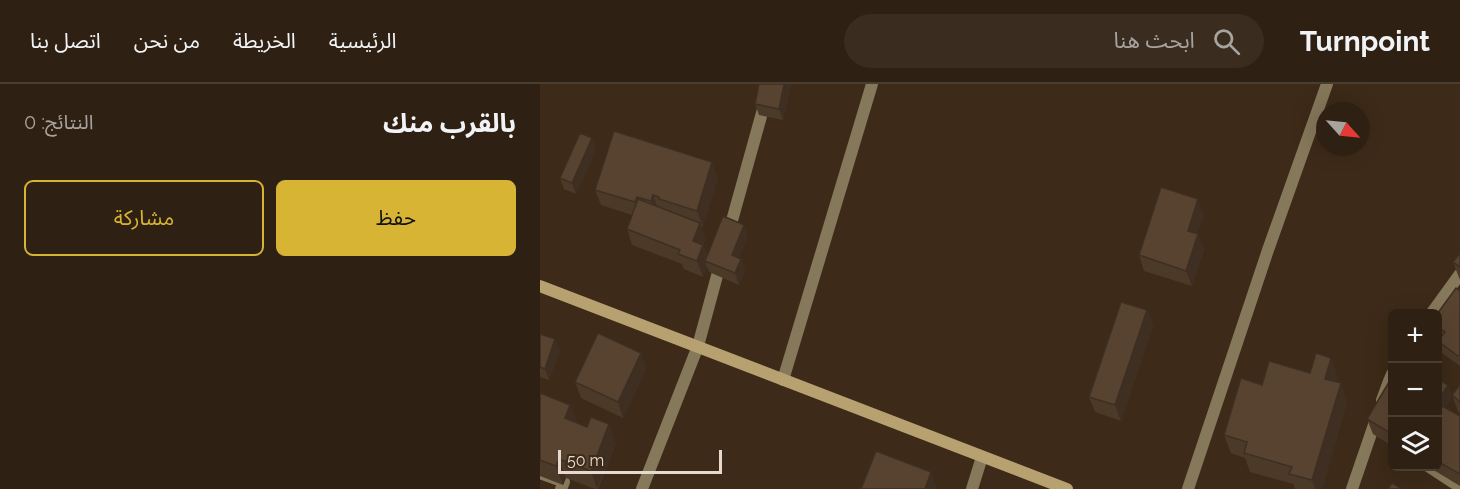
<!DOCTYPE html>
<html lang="ar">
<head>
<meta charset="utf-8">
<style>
	:root { --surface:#2e2012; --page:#3a2d20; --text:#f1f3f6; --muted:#a7a39f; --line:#493e32; --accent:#d8b434 }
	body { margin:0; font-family:Raleway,"Noto Sans Arabic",sans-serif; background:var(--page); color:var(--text); direction:rtl }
	.controls { position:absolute; right:18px; bottom:18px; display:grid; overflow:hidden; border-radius:9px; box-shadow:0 6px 24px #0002 }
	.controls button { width:54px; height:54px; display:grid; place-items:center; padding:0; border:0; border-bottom:2px solid var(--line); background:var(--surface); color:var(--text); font:30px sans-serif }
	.compass { position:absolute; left:776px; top:18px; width:54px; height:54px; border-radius:50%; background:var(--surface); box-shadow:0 6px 24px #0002; rotate:117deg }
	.scale { position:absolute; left:18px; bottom:15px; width:164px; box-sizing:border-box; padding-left:6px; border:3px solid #e6d9ce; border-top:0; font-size:16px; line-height:21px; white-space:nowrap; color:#e6d9ce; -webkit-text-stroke:4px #3d2a18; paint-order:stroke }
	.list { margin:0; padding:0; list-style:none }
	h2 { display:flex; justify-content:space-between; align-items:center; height:78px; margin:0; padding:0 24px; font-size:26px }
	h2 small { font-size:20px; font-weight:400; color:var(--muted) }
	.actions { display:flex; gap:12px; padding:18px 24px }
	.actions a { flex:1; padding:14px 0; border:2px solid var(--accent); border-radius:9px; text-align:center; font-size:21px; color:var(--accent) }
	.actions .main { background:var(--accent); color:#111 }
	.icon { flex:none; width:33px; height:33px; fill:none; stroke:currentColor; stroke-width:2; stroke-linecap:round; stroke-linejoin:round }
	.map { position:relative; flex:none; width:920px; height:405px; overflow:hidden; direction:ltr }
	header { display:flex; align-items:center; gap:36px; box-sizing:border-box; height:84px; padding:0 30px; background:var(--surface); border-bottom:2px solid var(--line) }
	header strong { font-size:28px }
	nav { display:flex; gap:33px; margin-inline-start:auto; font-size:21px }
	.search { width:420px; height:54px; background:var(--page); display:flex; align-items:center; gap:15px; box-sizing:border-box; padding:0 21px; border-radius:33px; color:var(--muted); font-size:22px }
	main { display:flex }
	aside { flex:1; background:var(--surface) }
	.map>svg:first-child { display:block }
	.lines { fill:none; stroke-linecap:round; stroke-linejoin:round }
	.street { stroke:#86785a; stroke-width:12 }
	.secondary { stroke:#b8a171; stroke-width:12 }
	.wall { fill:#4c3a29 }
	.shaded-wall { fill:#3e2f22 }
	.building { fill:#584330; stroke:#3e2f22; stroke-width:1.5 }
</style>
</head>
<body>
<header>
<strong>Turnpoint</strong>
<div class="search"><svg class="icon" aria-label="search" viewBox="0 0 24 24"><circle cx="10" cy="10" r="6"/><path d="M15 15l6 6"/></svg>ابحث هنا</div>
<nav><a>الرئيسية</a><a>الخريطة</a><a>من نحن</a><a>اتصل بنا</a></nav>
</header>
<main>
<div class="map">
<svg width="920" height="405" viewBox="0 0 920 405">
	<rect width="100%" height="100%" fill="#3d2a18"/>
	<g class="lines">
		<path class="street" d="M188,151L230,0
			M891,230L920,190
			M243,296L332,0
			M842,316L849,297L852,290
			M888,382L920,403
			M0,389L24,398L21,405
			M102,405L158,262L181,177
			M432,405L442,373
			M648,405L728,166L787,0
			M812,405L837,332"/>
		<path class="secondary" d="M0,202L527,405"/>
	</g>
	<path class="wall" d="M219,0H251L243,36L219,31L215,20Z
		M52,54L56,66L36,110L24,105L20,94Z
		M178,94L163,143L161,142L165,155L163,161L167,171L204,141L208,152L199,174L201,175L205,186L199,201L169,188L167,183L163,193L144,185L142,180L92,161L87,145L92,131L61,121L55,106Z
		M664,131L657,150L664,166L652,202L604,187L599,171Z
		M920,169V196L913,178Z
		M920,207V282L902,269L898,257L901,254L897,251V230Z
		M607,226L613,242L581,337L555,328L549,313Z
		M0,250L15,255L20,267L9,296L0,293Z
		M101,269L106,285L83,334L41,314L35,298Z
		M770,289L798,293L796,298L801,299L807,318L782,405H755L753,400L710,388L705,374L691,369L684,351L722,301Z
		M897,295L908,301L912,312L906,323L920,332V402L887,382H897Z
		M852,301V362L833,350L827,335Z
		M920,301V329L918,327L912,311Z
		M0,309L30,321L37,339L76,359L58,405H55L26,394L23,401L0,392Z"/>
	<path class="shaded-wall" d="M244,0H251L243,36L239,25Z
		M52,54L56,66L36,110L32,99Z
		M172,78L178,94L163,143L157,127Z
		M113,111L119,127L117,133L111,117Z
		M658,115L664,131L653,162L648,147Z
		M160,139L165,155L158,173L153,157Z
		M204,141L208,152L196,183L192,171Z
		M658,150L664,166L652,202L646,187Z
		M163,161L169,177H165L167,183L163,193L157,177Z
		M201,175L205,186L199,201L195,189Z
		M607,226L613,242L581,337L575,321Z
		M15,255L20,267L9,296L5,285Z
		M101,269L106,285L83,334L78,318Z
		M791,274L798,293L792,313L785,295Z
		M801,299L807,318L782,405H775L772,396Z
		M908,301L912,312L903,328L898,317Z
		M30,321L37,339L25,334Z
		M69,340L76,359L57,405L51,387Z
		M19,375L26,394L23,401L16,382Z
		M391,388L397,403L396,405H385Z"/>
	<path class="building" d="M219,0H244L239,25L215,20Z
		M74,47L172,78L157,127L119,115V113L113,111L111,117L97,113L95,118L55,106Z
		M40,49L52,54L32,99L20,94Z
		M621,103L658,115L648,147L658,150L646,187L599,171Z
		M98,115L160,139L153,157L163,161L157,177L138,170L140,166L87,145Z
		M183,132L204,141L192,171L201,175L195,189L165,177Z
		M920,169V183L913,178Z
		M916,204L920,207V270L918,272L898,257L905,248L897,243V230Z
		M581,218L607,226L575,321L549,313Z
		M58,249L101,269L78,318L35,298Z
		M0,250L15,255L5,285L0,283Z
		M776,269L791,274L785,295L801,299L772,396L749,390L752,383L704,369L707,358L684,351L701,294L722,301L729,277L770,289Z
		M897,295L908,301L898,317H897Z
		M849,298L852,301V350L827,335Z
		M920,301V318L912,311Z
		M0,309L30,321L25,334L47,343L51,333L69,340L51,387L19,375L16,382L0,376Z
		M897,319L920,332V390L897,377Z
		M336,367L391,388L385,405H321Z
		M852,399L862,405H848Z"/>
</svg>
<div class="controls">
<button>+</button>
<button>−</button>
<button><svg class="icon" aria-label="layers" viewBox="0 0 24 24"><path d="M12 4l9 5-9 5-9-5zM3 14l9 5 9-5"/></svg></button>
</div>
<svg class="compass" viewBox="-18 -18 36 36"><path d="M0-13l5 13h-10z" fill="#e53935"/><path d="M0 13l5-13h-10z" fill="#a7a39f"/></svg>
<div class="scale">50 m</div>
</div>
<aside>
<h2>بالقرب منك<small>النتائج: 0</small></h2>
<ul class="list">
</ul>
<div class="actions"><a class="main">حفظ</a><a>مشاركة</a></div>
</aside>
</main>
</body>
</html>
